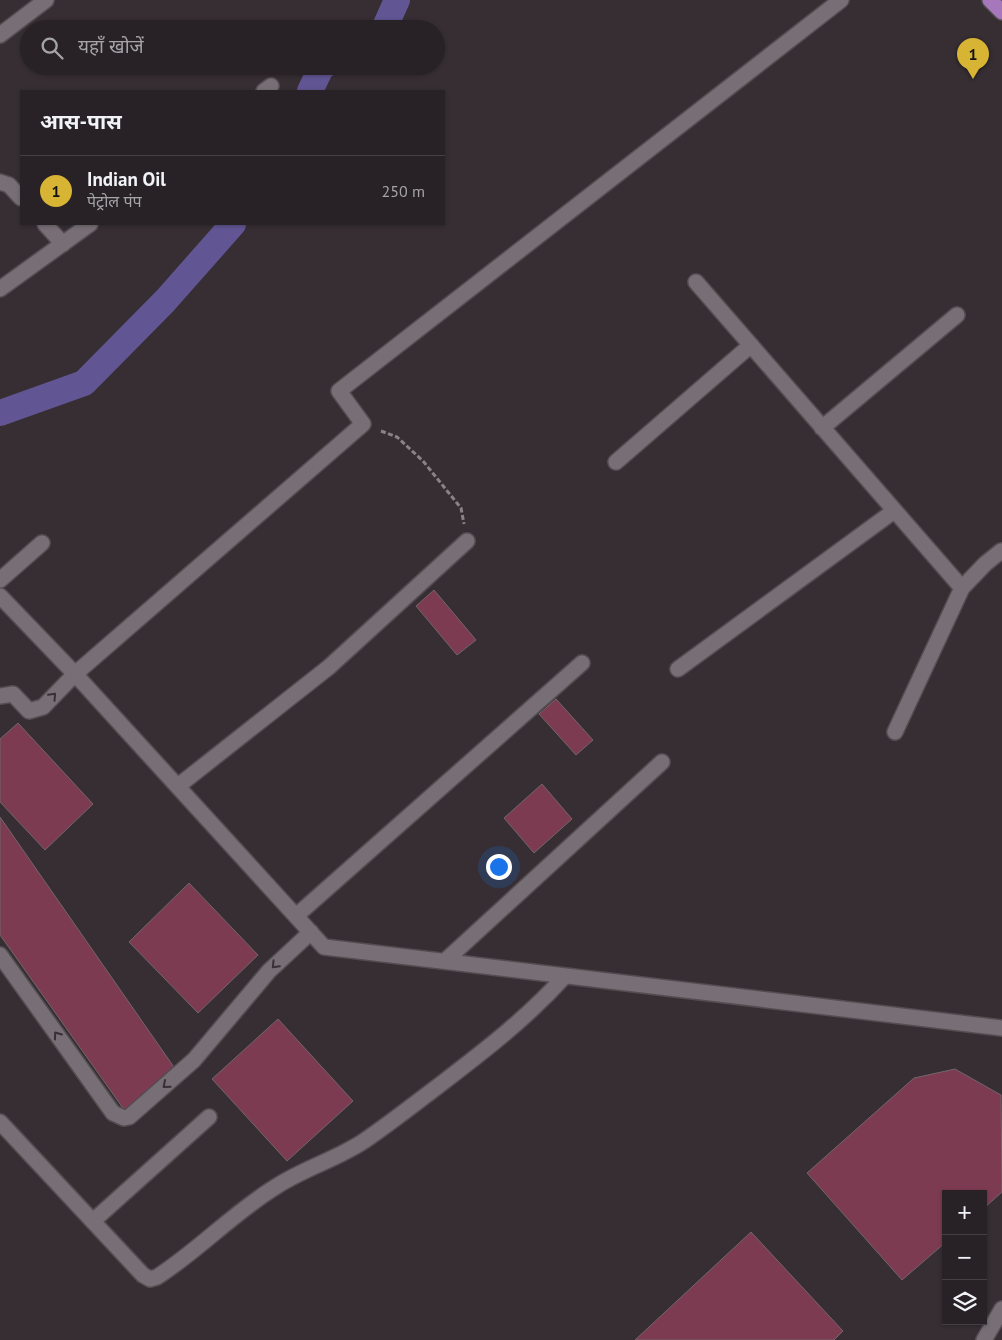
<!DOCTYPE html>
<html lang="hi">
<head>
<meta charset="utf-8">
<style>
	:root { --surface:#282226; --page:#302a2e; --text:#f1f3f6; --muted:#a5a4a7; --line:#443f43; --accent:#d8b434 }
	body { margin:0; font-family:"PT Sans","Noto Sans Devanagari",sans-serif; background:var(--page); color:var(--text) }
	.controls { position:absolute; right:15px; bottom:15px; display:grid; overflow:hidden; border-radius:0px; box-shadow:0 1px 4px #0004 }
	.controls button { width:45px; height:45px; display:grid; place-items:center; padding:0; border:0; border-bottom:1px solid var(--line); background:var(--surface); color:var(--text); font:25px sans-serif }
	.you { position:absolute; left:498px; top:866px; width:18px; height:18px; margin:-12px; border:4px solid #fff; border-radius:50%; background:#1a73e8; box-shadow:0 0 0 8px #1a73e833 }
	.badge { display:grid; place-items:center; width:32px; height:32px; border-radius:50%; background:var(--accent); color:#111; font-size:16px; font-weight:700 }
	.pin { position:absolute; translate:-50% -41px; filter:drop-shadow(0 1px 2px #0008) }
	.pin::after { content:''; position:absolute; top:26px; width:18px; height:15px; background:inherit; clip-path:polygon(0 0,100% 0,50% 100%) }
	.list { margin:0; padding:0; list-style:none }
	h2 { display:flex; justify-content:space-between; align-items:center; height:65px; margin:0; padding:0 20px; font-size:21px }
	h2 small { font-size:16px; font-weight:400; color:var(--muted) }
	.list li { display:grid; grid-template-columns:32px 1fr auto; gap:15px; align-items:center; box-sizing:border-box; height:70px; padding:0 20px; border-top:1px solid var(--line) }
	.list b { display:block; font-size:19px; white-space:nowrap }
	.list p { margin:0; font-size:16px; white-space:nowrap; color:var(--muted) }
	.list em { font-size:16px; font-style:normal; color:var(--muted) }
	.icon { flex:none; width:28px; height:28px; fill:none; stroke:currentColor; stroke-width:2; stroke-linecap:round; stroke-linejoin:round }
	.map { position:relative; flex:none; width:1002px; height:1340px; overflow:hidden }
	.search { position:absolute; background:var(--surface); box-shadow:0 1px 4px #0004; left:20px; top:20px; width:425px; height:55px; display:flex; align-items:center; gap:12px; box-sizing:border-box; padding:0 18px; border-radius:28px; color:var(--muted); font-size:19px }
	.panel { position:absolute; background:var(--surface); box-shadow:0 1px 4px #0004; left:20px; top:90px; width:425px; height:135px; border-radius:0px }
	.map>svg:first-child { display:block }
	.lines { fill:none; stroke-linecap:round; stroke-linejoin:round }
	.canal { stroke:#615693; stroke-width:26 }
	.building { fill:#7d3b52; stroke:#716669 }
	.minor-casing { stroke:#534d51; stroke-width:18 }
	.major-casing { stroke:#534d51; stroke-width:18 }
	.path { stroke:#898286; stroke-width:3; stroke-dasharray:5 2.5; stroke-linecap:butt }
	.minor { stroke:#776f75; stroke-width:15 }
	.major { stroke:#a677ba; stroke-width:15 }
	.oneway { stroke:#373135 }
</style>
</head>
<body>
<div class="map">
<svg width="1002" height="1340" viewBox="0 0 1002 1340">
	<rect width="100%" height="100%" fill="#362e33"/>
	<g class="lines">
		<path class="canal" d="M384,29L397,0
			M310,91L321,68L324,66
			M0,413L84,383L165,301L233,224"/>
	</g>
	<path class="building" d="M434,590L476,640L457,655L416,606Z
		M556,699L593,740L576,755L539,714Z
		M18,723L93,804L45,850L0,802V739Z
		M542,784L572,819L534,853L504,818Z
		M0,817L176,1070L125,1111L0,935Z
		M189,883L258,955L198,1013L129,942Z
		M278,1019L353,1101L287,1161L212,1079Z
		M955,1069L1001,1095L1002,1192L983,1209V1194H946V1242L902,1280L807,1173L914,1078Z
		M751,1232L843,1331L834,1340H635Z"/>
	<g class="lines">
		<g class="minor-casing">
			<path id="minor" d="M0,35L46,0
				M264,91L271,86
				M0,182L9,185L21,198
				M45,224L63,244
				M696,282L962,588
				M0,289L90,224
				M822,428L957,315
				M616,462L751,345
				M0,580L42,543
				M0,596L75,674L324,947L1002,1028
				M678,669L894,511
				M0,696L13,694L29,711L43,707L75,674L363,424L339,391L841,0
				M895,732L962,588L985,564L1001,551L1002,553
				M178,786L329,667L467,541
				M296,916L582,663
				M0,955L113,1113L124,1118L129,1117L194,1060L269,971L311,932
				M445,961L662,762
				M0,1122L143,1275L150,1279L157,1277C199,1250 234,1212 277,1186C305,1168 337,1159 364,1141C389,1124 413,1105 437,1087C484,1051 526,1019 565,976
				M93,1221L209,1117
				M984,1340L1002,1309"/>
		</g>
		<g class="major-casing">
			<path id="major" d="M990,0L1002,12"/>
		</g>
		<path class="path" d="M381,431L397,437L423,461L461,508L464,524"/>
		<use href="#minor" class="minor"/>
		<use href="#major" class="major"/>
	</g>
	<defs><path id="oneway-chevron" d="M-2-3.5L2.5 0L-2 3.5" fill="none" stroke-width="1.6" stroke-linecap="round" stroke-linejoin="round" transform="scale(1.25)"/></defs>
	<g class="oneway">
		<use href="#oneway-chevron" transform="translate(53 696) rotate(-47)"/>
		<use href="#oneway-chevron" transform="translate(275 965) rotate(134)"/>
		<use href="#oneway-chevron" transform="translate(57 1035) rotate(-126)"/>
		<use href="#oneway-chevron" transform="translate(166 1085) rotate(139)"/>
	</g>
</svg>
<div class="controls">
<button>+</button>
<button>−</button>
<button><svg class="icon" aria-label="layers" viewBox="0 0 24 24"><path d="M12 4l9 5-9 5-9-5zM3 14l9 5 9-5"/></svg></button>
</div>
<div class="you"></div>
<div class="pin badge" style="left:973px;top:79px">1</div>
<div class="search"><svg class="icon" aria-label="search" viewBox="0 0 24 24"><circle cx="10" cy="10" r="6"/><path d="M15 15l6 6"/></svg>यहाँ खोजें</div>
<section class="panel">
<h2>आस-पास<small></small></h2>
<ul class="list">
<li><span class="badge">1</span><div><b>Indian Oil</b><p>पेट्रोल पंप</p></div><em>250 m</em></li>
</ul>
</section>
</div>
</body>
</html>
